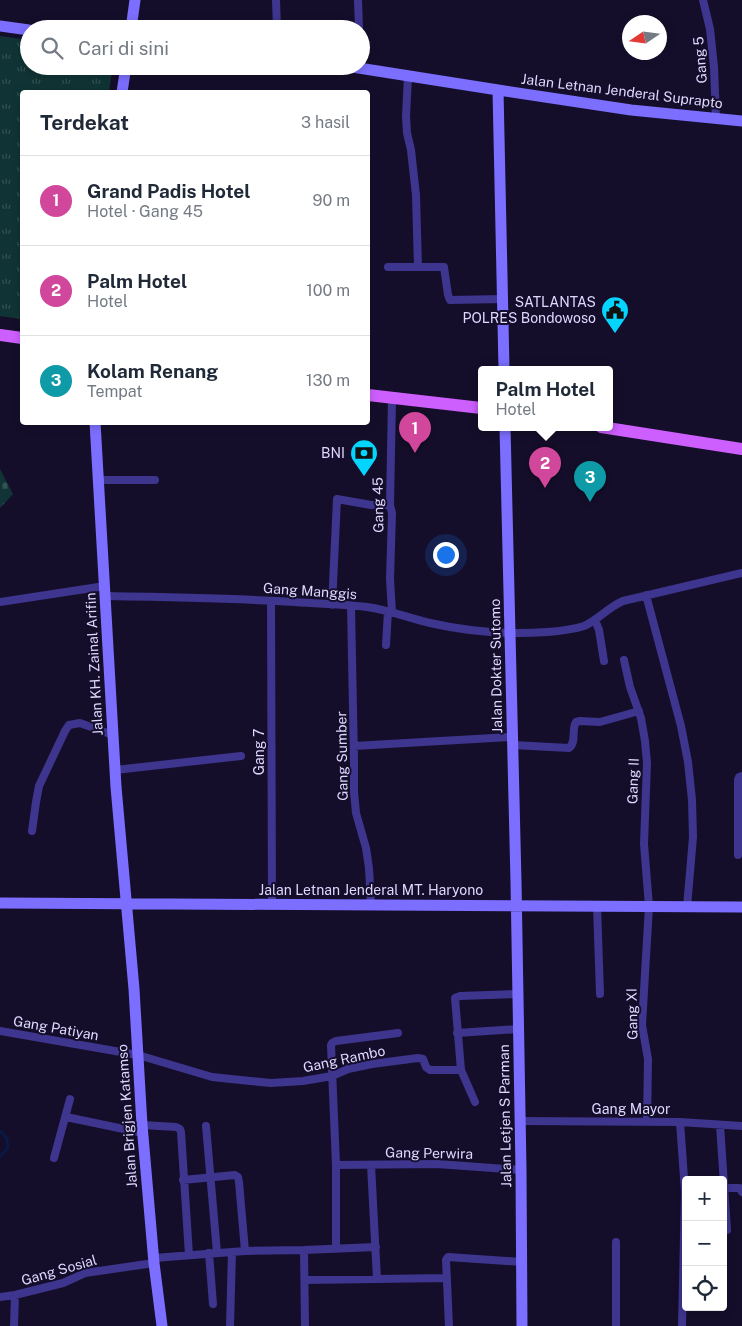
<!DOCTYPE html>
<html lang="id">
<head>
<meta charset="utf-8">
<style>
	:root { --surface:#fff; --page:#f2f2f3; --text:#1f2937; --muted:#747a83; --line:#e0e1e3; --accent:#137691 }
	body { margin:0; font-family:"Public Sans",sans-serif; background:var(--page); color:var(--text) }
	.controls { position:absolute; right:15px; bottom:15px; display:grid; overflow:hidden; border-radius:5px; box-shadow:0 2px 8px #0003 }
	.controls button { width:45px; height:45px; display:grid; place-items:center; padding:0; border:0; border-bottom:1px solid var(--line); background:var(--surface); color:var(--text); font:25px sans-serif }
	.compass { position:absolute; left:622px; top:15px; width:45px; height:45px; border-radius:50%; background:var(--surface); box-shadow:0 2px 8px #0003; rotate:257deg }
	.you { position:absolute; left:445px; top:554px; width:18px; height:18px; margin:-12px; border:4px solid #fff; border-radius:50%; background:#1a73e8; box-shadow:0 0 0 8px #1a73e833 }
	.badge { display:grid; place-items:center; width:32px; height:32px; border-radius:50%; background:var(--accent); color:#fff; font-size:16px; font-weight:700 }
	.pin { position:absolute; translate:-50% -41px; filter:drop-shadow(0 1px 2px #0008) }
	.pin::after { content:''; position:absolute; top:26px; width:18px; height:15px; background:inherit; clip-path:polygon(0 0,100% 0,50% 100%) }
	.popup { position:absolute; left:478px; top:366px; width:135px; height:65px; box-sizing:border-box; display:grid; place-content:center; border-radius:5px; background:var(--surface); filter:drop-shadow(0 1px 4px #0005); font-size:16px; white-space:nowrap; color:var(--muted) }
	.popup b { font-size:19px; color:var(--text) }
	.popup::after { content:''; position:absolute; left:50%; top:100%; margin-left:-10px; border:10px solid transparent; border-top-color:var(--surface) }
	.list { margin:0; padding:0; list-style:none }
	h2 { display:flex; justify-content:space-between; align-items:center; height:65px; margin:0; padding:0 20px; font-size:21px }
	h2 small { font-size:16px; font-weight:400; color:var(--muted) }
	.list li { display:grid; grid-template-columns:32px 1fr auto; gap:15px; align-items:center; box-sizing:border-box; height:90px; padding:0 20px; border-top:1px solid var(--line) }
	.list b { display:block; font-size:19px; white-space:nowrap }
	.list p { margin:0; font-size:16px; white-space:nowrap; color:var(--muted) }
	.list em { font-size:16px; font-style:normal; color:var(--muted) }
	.icon { flex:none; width:28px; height:28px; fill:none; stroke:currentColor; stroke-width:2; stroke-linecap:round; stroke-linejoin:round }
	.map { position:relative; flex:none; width:742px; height:1326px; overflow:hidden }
	.search { position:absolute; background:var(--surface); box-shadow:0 2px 8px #0003; left:20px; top:20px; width:350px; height:55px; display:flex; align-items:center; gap:12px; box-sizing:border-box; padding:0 18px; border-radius:28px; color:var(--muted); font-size:19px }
	.panel { position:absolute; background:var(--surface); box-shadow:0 2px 8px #0003; left:20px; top:90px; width:350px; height:335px; border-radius:5px }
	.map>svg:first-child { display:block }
	.cemetery { fill:url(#cemetery-stones) }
	.park { fill:url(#park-tufts) }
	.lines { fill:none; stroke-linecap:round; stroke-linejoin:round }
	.stream { stroke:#051b4c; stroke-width:2.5 }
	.street { stroke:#3e358e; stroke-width:8 }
	.secondary { stroke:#7c6fff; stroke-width:11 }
	.primary { stroke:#ce5fff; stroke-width:12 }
	.labels { text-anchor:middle; stroke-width:4; stroke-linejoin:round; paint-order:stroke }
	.street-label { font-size:14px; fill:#dfd8ff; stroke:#150e2b }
	.poi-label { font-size:14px; fill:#dfd8ff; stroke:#150e2b; text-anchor:end }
</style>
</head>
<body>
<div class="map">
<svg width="742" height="1326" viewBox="0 0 742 1326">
	<defs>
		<pattern id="cemetery-stones" width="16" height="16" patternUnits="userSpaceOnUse" patternTransform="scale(1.25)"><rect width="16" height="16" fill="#103435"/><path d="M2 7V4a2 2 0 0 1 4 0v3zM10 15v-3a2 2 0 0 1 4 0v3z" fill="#325153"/></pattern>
		<pattern id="park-tufts" width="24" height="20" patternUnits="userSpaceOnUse" patternTransform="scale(1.25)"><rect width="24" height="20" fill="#103435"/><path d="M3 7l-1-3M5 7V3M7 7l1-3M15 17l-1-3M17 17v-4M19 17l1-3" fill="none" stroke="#325153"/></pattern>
	</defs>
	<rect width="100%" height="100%" fill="#150e2b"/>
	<path class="cemetery" d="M0,469L13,494L0,508Z"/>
	<path class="park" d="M0,36L29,40V66H109L112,71L109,92H22V319L0,316Z"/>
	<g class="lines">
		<path class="stream" d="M0,1131L7,1138L8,1148L0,1157"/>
		<path class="street" d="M276,0L277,29
			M358,0L359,29
			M703,0L710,29L714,67L716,118
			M408,76L406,116L407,133L411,150L416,195L418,267
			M388,267H444L448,295L450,300L503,299
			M392,398L390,505L392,513L390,579L392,612
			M98,480H155
			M646,595L681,726L688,762L692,800L693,837L687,907
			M105,596C169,597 232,598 295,602C319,604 343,604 367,607C389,610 409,618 430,623C470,632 506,635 547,632C559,631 572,630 584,626C598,620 607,608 623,601L742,573
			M271,601L272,904
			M0,602L105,586
			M332,605L337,499L371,505H390
			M351,606L354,760V792L356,813L366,848L369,868L371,905
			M595,620L599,630L604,661
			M386,645L388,611
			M624,660L630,687L641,718L645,741L647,763L644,844L649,906L642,1025L648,1059L647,1122
			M513,745L569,748C577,742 571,730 576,722L580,721L600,722L639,711
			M354,746L512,737
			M115,770L241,756
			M32,831L36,802L39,786L65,731L69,725L80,723L113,735
			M738,855V780L739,777L742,776
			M597,906L600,994
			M0,1031L138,1055L212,1077L250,1081L271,1083L303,1081L332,1076L348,1069L372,1064L418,1058L423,1059L426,1067L430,1070H461
			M457,1033L518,1029
			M475,1102L461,1070L455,998L460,996L518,994
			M66,1117L143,1133
			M521,1121L680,1122L742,1126
			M680,1122L685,1192L682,1326
			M142,1125L176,1127L180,1129L181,1132L189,1255
			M720,1125L727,1230
			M206,1126L217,1253
			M54,1158L70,1099
			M336,1165L437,1164L521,1170
			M371,1165L377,1279
			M183,1180L235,1175L238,1177L239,1182L245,1251
			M724,1188H740L742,1192
			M336,1249V1165L331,1045L332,1043L336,1041L398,1033
			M304,1250L305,1326
			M209,1253L213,1304
			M154,1258L245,1251L304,1250L376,1247
			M305,1280L447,1278
			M0,1297L15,1295L63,1283L85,1273L154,1263
			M14,1326L15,1295
			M230,1326L232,1252
			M449,1326L446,1260L448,1257L522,1262
			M616,1326V1242"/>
		<path class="secondary" d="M0,26L29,30
			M131,29L135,0
			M346,66L498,90L631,110L742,121
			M498,90L504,369
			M122,92L126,66
			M95,422L116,787L134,989L142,1125L154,1263L162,1326
			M505,427L516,882L521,1170L522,1326
			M0,903L742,907"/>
		<path class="primary" d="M0,335L22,338
			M368,395L481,408
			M601,427L742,449"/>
	</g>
	<defs>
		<g id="civic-pin" transform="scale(1.4375)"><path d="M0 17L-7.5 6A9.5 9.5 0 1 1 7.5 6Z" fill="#04d5ff" stroke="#150e2b"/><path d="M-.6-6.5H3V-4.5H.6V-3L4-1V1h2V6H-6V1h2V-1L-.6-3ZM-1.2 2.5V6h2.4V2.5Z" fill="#111"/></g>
		<g id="bank-pin" transform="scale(1.4375)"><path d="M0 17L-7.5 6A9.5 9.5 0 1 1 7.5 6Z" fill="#04d5ff" stroke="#150e2b"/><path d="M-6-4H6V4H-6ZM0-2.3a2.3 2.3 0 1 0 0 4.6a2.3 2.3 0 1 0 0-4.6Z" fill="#111"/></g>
	</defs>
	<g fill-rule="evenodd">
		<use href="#civic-pin" x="615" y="310"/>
		<use href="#bank-pin" x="364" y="453"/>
	</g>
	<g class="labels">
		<g class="street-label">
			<text transform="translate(700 60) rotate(-95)" y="5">Gang 5</text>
			<text transform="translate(622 91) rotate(7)" y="5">Jalan Letnan Jenderal Suprapto</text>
			<text transform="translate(378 505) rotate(-91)" y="5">Gang 45</text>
			<text transform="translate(310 591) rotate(4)" y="5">Gang Manggis</text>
			<text transform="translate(94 664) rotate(-93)" y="5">Jalan KH. Zainal Arifin</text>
			<text transform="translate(496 666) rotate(-91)" y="5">Jalan Dokter Sutomo</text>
			<text transform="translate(259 752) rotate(-90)" y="5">Gang 7</text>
			<text transform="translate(342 756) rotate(-91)" y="5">Gang Sumber</text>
			<text transform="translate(633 781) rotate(-88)" y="5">Gang II</text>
			<text x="371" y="895">Jalan Letnan Jenderal MT. Haryono</text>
			<text transform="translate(632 1014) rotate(-91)" y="5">Gang XI</text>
			<text transform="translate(56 1028) rotate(10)" y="5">Gang Patiyan</text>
			<text transform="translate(344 1059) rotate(-12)" y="5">Gang Rambo</text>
			<text x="631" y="1114">Gang Mayor</text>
			<text transform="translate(127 1116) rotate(-94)" y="5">Jalan Brigjen Katamso</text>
			<text transform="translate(505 1116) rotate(-91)" y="5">Jalan Letjen S Parman</text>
			<text transform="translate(429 1153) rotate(1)" y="5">Gang Perwira</text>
			<text transform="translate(59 1270) rotate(-16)" y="5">Gang Sosial</text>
		</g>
		<g class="poi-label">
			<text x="596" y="307">SATLANTAS<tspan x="596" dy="16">POLRES Bondowoso</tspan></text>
			<text x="345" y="458">BNI</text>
		</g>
	</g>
</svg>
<div class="controls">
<button>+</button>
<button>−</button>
<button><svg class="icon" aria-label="locate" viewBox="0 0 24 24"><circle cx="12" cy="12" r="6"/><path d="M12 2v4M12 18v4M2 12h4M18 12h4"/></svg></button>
</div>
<svg class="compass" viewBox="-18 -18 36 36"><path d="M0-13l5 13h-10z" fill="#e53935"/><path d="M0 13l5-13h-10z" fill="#747a83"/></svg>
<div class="you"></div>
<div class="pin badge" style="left:415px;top:453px;background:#d1479c">1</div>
<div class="pin badge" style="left:545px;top:488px;background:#d1479c">2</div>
<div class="popup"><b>Palm Hotel</b>Hotel</div>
<div class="pin badge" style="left:590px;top:502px;background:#0f9aa8">3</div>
<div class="search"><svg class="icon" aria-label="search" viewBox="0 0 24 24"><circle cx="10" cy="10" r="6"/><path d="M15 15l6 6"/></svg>Cari di sini</div>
<section class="panel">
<h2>Terdekat<small>3 hasil</small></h2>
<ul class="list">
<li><span class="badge" style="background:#d1479c">1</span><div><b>Grand Padis Hotel</b><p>Hotel · Gang 45</p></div><em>90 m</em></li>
<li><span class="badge" style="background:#d1479c">2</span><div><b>Palm Hotel</b><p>Hotel</p></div><em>100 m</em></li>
<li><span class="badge" style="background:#0f9aa8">3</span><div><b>Kolam Renang</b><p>Tempat</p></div><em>130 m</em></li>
</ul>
</section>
</div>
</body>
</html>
